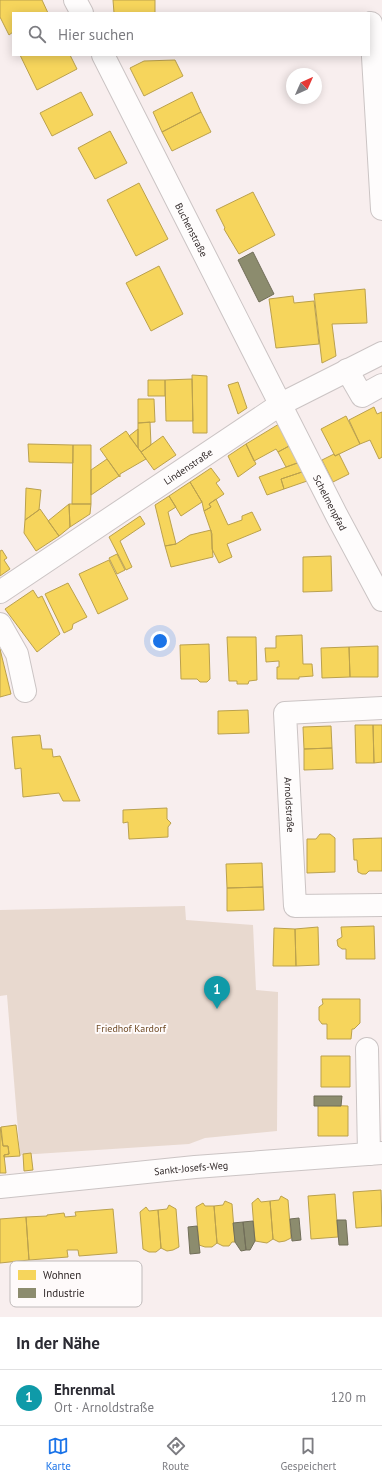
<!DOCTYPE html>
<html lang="de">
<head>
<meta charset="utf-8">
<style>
	:root { --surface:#fff; --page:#f2f2f3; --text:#2b2b33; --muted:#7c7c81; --line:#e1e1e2; --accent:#1a73e8 }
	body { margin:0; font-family:"PT Sans",sans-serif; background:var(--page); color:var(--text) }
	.compass { position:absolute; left:286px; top:68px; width:36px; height:36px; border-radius:50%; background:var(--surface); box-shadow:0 2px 10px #0003; rotate:45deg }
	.you { position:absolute; left:160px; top:641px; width:14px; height:14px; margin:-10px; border:3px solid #fff; border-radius:50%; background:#1a73e8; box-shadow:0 0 0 6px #1a73e833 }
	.badge { display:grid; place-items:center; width:26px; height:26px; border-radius:50%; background:var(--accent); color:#fff; font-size:13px; font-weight:700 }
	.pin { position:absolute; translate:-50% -33px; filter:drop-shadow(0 1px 2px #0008) }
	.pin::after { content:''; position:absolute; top:21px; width:14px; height:12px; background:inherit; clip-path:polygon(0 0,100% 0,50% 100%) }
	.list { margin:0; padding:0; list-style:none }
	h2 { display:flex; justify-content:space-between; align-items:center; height:52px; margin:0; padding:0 16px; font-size:17px }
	h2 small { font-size:13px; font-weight:400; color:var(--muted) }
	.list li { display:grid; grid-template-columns:26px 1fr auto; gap:12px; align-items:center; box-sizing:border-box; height:56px; padding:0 16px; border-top:1px solid var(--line) }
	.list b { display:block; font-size:15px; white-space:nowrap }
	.list p { margin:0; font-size:13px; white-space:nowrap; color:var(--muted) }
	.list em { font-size:13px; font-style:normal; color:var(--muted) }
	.icon { flex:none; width:22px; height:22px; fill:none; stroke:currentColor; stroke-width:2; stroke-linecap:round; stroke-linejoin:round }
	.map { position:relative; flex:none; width:382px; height:1317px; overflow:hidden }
	.search { position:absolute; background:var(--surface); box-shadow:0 2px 10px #0003; left:12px; right:12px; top:12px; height:44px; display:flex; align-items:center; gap:10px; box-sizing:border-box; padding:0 14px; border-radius:0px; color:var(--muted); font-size:15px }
	.sheet { height:108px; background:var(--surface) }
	nav { display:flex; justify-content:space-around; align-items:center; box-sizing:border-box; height:56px; border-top:1px solid var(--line); background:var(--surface); font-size:11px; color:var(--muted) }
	nav a { display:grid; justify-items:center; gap:2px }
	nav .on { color:var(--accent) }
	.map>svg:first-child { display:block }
	.green { fill:#e8d9cf }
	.homes { fill:#f6d55c; stroke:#bba14d }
	.industry { fill:#8c8c6e; stroke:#716e59 }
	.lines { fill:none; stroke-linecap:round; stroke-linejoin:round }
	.minor-casing { stroke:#cbc4c4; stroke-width:24 }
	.minor { stroke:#fefcfc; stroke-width:22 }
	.labels { text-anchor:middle; stroke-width:4; stroke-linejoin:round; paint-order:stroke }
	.street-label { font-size:10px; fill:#312929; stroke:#fefafa }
	.park-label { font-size:10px; fill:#6f4b26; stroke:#fefafa }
	.key { fill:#fefafa; stroke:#c0bbbb; stroke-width:1 }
	.key-label { font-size:11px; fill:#312929 }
</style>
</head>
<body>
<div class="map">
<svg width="382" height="1317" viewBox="0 0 382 1317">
	<rect width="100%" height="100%" fill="#f8eeee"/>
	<path class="green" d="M185,906L186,920L253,925L256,990L278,992L277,1131L205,1138L189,1144L20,1155L7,995L0,996V910Z"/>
	<path class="homes" d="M0,0H42L48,13H13V32L9,35L0,17Z
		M113,0H155V13H114Z
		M20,55H70L77,69L37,90Z
		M175,60L183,76L144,96L130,68L144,61Z
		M81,92L93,115L52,136L40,113Z
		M192,92L201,112L162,132L153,112Z
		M201,112L211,132L172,151L162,132Z
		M110,131L127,163L95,179L78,148Z
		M139,183L168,239L136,256L107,200Z
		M253,192L275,235L239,254L224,229L225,228L216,210Z
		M159,266L183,314L151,331L126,283Z
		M365,289L367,323L332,324L336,356L322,363L314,294Z
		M293,296L294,303L314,301L319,344L276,348L269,299Z
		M192,375L207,376V433H193Z
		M192,379L193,421H166L165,380Z
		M148,380H165V396H148Z
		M238,382L247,408L238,414L228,385Z
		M138,399H154L155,422L138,423Z
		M374,407L377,414L382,412V457L379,459L370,440L360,444L349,420Z
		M346,416L360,444L335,456L321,429Z
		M150,422L151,445L141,452L138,448V423Z
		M279,424L291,445L278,452L276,449L254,461L246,444Z
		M138,429V448L129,436Z
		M126,431L146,459L120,474V477L100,449Z
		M163,436L176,455L154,470L141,452Z
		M28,444L73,445V463L29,462Z
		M246,444L256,464L238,477L228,456Z
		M73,445H91V504H72Z
		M291,445L300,462L286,467L278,452Z
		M334,454L335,456L339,454L349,474L333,482L322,460Z
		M107,459L119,476L91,495V470Z
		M300,462L305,471L281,479L284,489L267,495L259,477Z
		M211,468L220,480L216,483L224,494L209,504L211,507L204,511L202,502L190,482Z
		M305,471L310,480L284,489L281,479Z
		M190,482L202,502L181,516L169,496Z
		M26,488L41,490L39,510L25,520Z
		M169,496L176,507L168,512L176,544L165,546L155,505Z
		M216,499L228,525L242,520V516L252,512L261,530L227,544L232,557L219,563L212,549V534L204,511L211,507L209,504Z
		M69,504L70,527L59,536L48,521Z
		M69,504H91L90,514L70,527Z
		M40,509L59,536L36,551L24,533L25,520Z
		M140,516L145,524L120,541L132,567L126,570L109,537Z
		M211,530L213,557L171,567L165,546L176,544L190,535Z
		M2,550L7,558L4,560L10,569L0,576V551Z
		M117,554L125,570L117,574L109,558Z
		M331,556L332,591L303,592V557Z
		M109,560L128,599L98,614L79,574Z
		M68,583L87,617L73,624L72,629L64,633L45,594Z
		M33,590L38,598L42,596L60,634L37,652L5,609Z
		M302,635L303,664H312L313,676L299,677V679H277V667H279V661L266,662L265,648H276V636Z
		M227,637H256L257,680L249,681L248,684H237V681H229Z
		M209,644L210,679L207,682H200L197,679H181L180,645Z
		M378,646V677H350L349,647Z
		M349,647L350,677L322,678L321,648Z
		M0,649L11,694L0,697Z
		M248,710L249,733L218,734V711Z
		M355,725H373L374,763H356Z
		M373,725H382V762L374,763Z
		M331,726L332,748L304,749L303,727Z
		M40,735L42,749H52L53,757L60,756L80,801H63L59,793L23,797L21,768L15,769L12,737Z
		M332,748L333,769L304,770V749Z
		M167,808V819L171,823L168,827V837L129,839L128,822L123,823V810Z
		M320,834H330L335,838V872L307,873V839H316Z
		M382,838V871H369L366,874H362L358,872L357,860H354L353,839Z
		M262,863L263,887L227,888L226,864Z
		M263,887L264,910L227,911V888Z
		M374,926L375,959H346V949H342L338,946L337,940L342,937L341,927Z
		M318,927L319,965L296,966L295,929Z
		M274,928L295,929L296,966H273Z
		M322,999H360V1023L354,1029H352L351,1039H327V1024H322L319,1020V1007L323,1004Z
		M321,1056H350V1087H321Z
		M318,1105L348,1106V1136H318Z
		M16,1125L20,1156L4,1157V1155L9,1154L8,1146H3L1,1127Z
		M0,1127L3,1146H8L9,1154L4,1155L6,1173H0Z
		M31,1153L33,1170L24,1171L23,1154Z
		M381,1190L382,1226L356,1228L353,1192Z
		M335,1194L338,1237L311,1239L308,1196Z
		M281,1196L288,1200L291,1238L285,1241L279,1242L273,1239L270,1201L279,1200Z
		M258,1198L261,1202L270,1201L273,1239L267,1243L255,1241L252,1203Z
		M225,1201L232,1204L235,1242H232L229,1246H223L217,1243L214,1206L223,1205Z
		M203,1203L205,1206H214L217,1243L212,1247H205L199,1245L196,1207Z
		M169,1205L176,1209L179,1247L173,1250L167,1251L161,1248L158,1210L167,1209Z
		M146,1207L149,1211L158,1210L161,1248L156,1252H149L143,1249L140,1212Z
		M113,1209L117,1253L79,1256L78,1250H67L68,1257L29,1260L26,1217L47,1216V1215L64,1213L65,1217L76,1216L75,1212Z
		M26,1217L29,1260L0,1263V1219Z"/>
	<path class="industry" d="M253,252L274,294L259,302L238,260Z
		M314,1096H342L341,1106H314Z
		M299,1218L301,1240L292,1241L290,1219Z
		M337,1220H346L348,1245H339Z
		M253,1221L255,1241L250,1250H246L243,1222Z
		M243,1222L246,1250L241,1251L235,1242L233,1223Z
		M197,1226L200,1253L190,1254L188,1227Z"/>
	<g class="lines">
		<g class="minor-casing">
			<g id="minor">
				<path d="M75,0L82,13"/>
				<path d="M371,23L382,209"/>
				<path id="s1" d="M103,55L337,516L382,600"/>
				<path d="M347,370L362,396L382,385"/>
				<path id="s2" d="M0,592L281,404L382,353"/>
				<path d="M0,624L17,654L25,691"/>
				<path id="s3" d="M382,708L285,713L295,906L382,905"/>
				<path d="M367,1049L369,1154"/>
				<path id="s4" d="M0,1187L195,1167L382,1153"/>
			</g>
		</g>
		<use href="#minor" class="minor"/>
	</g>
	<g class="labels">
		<g class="street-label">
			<text dy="4" stroke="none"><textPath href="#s1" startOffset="196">Buchenstraße</textPath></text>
			<text dy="4" stroke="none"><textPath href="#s2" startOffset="226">Lindenstraße</textPath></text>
			<text dy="4" stroke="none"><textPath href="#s1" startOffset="502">Schelmenpfad</textPath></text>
			<text dy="4" stroke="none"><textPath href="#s3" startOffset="189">Arnoldstraße</textPath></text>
			<text dy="4" stroke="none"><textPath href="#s4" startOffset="192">Sankt-Josefs-Weg</textPath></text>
		</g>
		<g class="park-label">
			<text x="131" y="1032">Friedhof Kardorf</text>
		</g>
	</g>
	<rect x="10" y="1261" width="132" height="46" rx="6" class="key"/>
	<rect x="18" y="1270" width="18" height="10" fill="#f6d55c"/>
	<rect x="18" y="1288" width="18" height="10" fill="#8c8c6e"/>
	<g class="key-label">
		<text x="43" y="1279">Wohnen</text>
		<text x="43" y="1297">Industrie</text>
	</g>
</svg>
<svg class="compass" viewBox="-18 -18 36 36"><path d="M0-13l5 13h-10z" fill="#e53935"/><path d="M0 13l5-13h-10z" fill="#7c7c81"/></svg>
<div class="you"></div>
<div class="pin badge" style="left:217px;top:1009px;background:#0f9aa8">1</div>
<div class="search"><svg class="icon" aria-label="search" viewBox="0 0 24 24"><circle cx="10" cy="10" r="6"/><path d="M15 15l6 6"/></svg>Hier suchen</div>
</div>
<section class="sheet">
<h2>In der Nähe<small></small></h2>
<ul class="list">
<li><span class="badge" style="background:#0f9aa8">1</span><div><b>Ehrenmal</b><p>Ort · Arnoldstraße</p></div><em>120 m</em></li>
</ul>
</section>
<nav>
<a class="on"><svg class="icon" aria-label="map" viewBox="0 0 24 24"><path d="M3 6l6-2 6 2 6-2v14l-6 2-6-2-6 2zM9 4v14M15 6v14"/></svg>Karte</a>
<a><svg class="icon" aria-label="directions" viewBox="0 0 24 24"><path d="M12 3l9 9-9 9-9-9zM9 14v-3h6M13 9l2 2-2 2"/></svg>Route</a>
<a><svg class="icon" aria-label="saved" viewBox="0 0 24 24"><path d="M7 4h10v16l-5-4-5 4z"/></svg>Gespeichert</a>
</nav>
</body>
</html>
